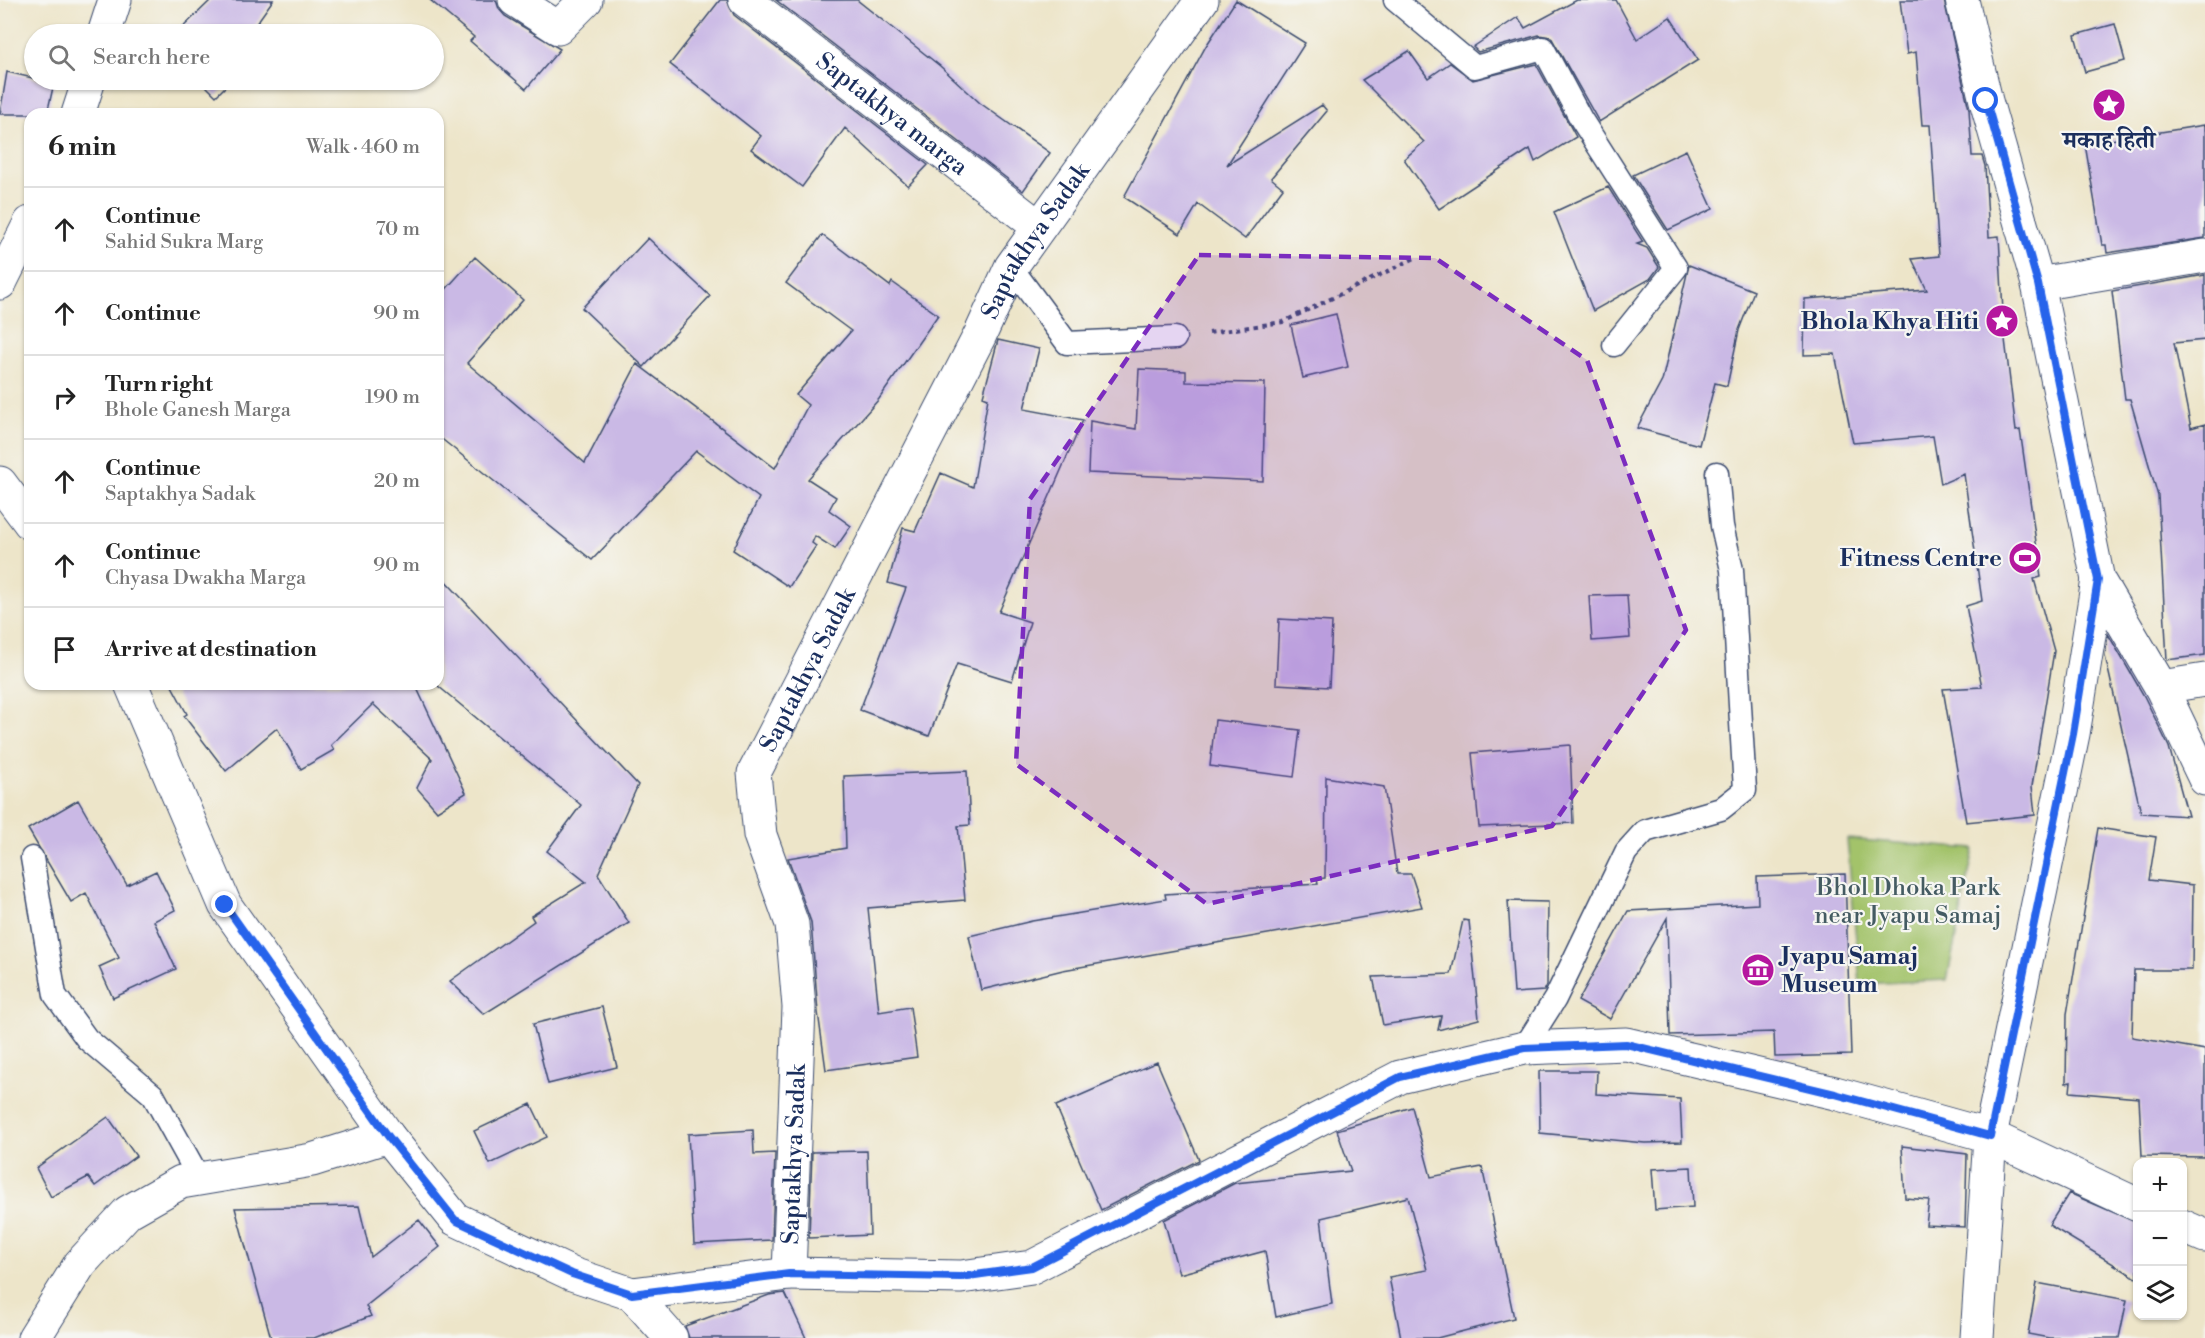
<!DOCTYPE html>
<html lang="en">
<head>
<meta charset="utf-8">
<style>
	:root { --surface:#fff; --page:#f2f2f2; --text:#222; --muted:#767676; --line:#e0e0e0 }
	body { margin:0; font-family:"Libre Bodoni","Noto Serif Devanagari",serif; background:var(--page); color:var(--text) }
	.controls { position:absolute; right:18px; bottom:18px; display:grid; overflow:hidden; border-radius:12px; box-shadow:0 2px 4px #0004 }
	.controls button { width:54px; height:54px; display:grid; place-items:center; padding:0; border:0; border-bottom:2px solid var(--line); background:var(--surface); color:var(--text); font:30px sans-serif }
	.stop { position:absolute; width:18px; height:18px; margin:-14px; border:4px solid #2563eb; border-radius:50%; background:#fff }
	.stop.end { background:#2563eb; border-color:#fff; box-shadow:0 2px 6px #0008 }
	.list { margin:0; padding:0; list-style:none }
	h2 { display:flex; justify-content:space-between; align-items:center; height:78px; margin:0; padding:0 24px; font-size:26px }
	h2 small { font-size:20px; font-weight:400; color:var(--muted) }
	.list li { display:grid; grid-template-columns:39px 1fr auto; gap:18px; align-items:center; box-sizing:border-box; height:84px; padding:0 24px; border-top:2px solid var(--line) }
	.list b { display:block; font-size:22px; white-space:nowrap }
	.list p { margin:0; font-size:20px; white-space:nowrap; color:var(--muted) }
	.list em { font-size:20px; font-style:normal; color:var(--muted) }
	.icon { flex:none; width:33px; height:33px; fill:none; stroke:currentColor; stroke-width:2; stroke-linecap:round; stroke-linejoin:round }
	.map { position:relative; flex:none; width:2205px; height:1338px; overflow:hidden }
	.search { position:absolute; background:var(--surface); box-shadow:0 2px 4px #0004; left:24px; top:24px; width:420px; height:66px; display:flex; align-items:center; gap:15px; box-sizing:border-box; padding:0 21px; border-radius:33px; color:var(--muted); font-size:22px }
	.panel { position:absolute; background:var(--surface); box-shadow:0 2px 4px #0004; left:24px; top:108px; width:420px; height:582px; border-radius:18px }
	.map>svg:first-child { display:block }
	.green { fill:#a3c36b; stroke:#5f7964; stroke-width:1.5 }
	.building { fill:#cab9e5 }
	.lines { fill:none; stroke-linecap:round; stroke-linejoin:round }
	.service-casing { stroke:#3a4a6e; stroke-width:25 }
	.minor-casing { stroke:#3a4a6e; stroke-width:35 }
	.secondary-casing { stroke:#3a4a6e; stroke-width:35 }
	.path { stroke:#3a4a6e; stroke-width:4; stroke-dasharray:4.5 4.5; stroke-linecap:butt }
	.service { stroke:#fff; stroke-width:22 }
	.minor { stroke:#fff; stroke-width:33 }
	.secondary { stroke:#fff; stroke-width:33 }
	.route { stroke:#2563eb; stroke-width:8 }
	.marked { fill:#7b2cbf; fill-opacity:0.2; stroke:#7b2cbf; stroke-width:4.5; stroke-dasharray:12 8; stroke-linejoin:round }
	.labels { text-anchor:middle; stroke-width:4.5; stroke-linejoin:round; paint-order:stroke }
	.street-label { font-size:24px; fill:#1b2f5e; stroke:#f6f6f2 }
	.poi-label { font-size:24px; font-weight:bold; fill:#1b2f5e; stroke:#f6f6f2; text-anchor:end }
	.park-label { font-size:24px; fill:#445b62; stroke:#f6f6f2 }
</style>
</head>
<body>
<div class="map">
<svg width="2205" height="1338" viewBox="0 0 2205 1338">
	<rect width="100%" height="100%" fill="#f6f6f2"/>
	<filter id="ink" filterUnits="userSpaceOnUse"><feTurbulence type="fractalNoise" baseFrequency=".0167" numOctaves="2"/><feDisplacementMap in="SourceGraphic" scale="12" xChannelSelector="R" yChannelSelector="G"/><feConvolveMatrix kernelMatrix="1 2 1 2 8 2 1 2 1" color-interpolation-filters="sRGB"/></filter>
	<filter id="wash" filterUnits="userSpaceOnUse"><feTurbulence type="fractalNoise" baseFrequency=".008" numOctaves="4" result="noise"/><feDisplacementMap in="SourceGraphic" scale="24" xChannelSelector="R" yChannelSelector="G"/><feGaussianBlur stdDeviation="1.35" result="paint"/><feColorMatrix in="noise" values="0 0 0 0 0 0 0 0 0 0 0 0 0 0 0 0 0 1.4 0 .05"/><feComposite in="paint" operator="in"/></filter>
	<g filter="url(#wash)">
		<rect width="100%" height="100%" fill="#ede5c9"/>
		<path class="green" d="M1847,839L1974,849L1947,980L1860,984Z"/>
		<g id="blocks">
			<path class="building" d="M211,0H273L251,31L254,34H176Z
				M430,0H496L499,9L505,16L560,49L526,89L470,41L474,37Z
				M720,0H727L734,15L928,165L908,186L845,128L802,187L751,149L761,136L670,64Z
				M776,0H857L940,66L980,103L1050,153L1023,191Z
				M1236,0L1305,43L1227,165L1322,105L1327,111L1271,178L1283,188L1245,239L1198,204L1180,234L1124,197L1206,46Z
				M1577,0H1616L1637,39L1670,17L1698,60L1599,122L1551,37L1539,35L1478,52L1473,47L1518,17L1525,28Z
				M1900,0H1944L1969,109L1972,156H1982L1985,166L1989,237L1999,236L2004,331L2016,431L2020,430L2041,577L2034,579L2054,651L2032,786L2035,815L1966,822L1943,689L1982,687L1966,606L1982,601L1964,474L1941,484L1933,436L1853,443L1835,354L1804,355L1805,299L1927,290L1912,259L1939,256L1930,125H1922L1916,52L1907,54Z
				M2115,24L2125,61L2085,72L2075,35Z
				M1409,51L1428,78L1450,63L1473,80L1536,64L1576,137L1535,162L1530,149L1439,209L1404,159L1424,142L1362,80Z
				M7,72L54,83L47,114H0Z
				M200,80H232L216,96Z
				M2205,125V238L2107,253L2106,245H2102L2085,144Z
				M1686,150L1713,209L1668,230L1633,175Z
				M1608,187L1643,242L1637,244L1647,248L1659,267L1650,279L1593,311L1554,212Z
				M822,235L890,286L892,282L938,315L879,399L808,479L836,497L829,510L851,526L835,549L815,536L812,543L816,546L789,587L733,550L759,498L696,451L592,560L438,436V298L475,257L523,300L467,363L585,463L637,364L775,468L808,405L796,395L851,331L786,283Z
				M648,238L710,296L644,367L582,308Z
				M1689,265L1754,291L1739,330L1727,386L1715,383L1699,445L1637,428L1662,381Z
				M2205,275V340L2174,343L2191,428L2205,424V655L2167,660L2158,496L2130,399H2125L2112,291Z
				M1336,314L1348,367L1303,378L1291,325Z
				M998,340L1039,349L1024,409L1083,420L999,612L1030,622L1012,681L957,664L929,736L860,710L906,588L888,583L903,528L915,531L941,473L973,487L988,398L983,396Z
				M1139,369L1186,371V382L1265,383L1263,481L1088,473L1090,421L1136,429Z
				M438,573L638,785L598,874L629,923L484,1014L450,981L534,921L531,916L586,882L547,851L581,805L438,686Z
				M1627,595L1630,638L1592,641L1589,596Z
				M1279,619L1332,622L1329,687L1276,684Z
				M2108,634L2144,696L2169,747L2188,816L2141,813L2105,656Z
				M171,684H415L466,793L437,811L417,788L432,759L373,704L331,745L334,750L301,769L277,728L226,771L184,716L187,714Z
				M1215,720L1300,730L1294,777L1210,766Z
				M1570,745L1573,823L1479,827L1472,753Z
				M967,771L970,825L958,826L965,900L868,908L879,1012L910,1007L917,1057L826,1070L818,1012L811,922L788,858L846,848L844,776Z
				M1326,777L1384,787L1397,874H1411L1422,907L1063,970L981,990L969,936L1032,921L1166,899L1165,894L1318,884L1317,879L1325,878Z
				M78,800L127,885L156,871L175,910L154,921L176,969L113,998L99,967L119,958L86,893L71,902L28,829Z
				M2098,828L2156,837L2149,880L2193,885L2192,970H2134L2132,1037L2205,1050V1157L2142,1156L2139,1098L2070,1092L2071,1082L2066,1083L2067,1014Z
				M1845,874L1851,1055L1775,1057L1774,1032L1670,1035L1667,918L1610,1019L1578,1001L1628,911L1758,904L1757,877Z
				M1508,901L1548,902L1547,985L1544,991L1514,993Z
				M1463,920L1469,921L1479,1019L1438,1030L1441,1016L1383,1025L1373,977L1451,974Z
				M602,1007L617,1067L548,1084L533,1024Z
				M1157,1062L1199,1160L1101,1210L1056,1106Z
				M1539,1071H1597L1596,1094L1680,1099L1682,1142L1645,1143L1540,1133Z
				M531,1104L547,1137L490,1164L474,1131Z
				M1412,1107L1431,1177L1482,1167L1514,1318L1437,1338H1401L1389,1277L1427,1270L1408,1197L1321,1218L1332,1304L1276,1317L1265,1251L1179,1274L1164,1220L1235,1183L1351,1171L1337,1130Z
				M108,1117L136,1156L95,1186L88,1177L51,1197L36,1168Z
				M753,1130L754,1154L775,1153L772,1240L694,1244L688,1134Z
				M1902,1146L1967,1154L1965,1227L1926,1225L1929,1200L1905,1198Z
				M867,1151L870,1235L809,1238L812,1152Z
				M1691,1167L1693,1207L1655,1210L1652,1169Z
				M2069,1193L2138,1223V1279L2049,1225Z
				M359,1206L371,1257L419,1220L440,1247L366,1306L371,1316L314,1338H271L235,1208Z
				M2037,1283L2127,1300L2119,1338H2049L2028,1334Z
				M785,1293L806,1338H689L685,1326L769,1295Z"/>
		</g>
	</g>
	<g filter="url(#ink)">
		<use href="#blocks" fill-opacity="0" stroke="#3a4a6e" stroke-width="1.5"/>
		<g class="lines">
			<g class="service-casing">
				<path id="service" d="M1395,0L1475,67L1543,48L1581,119L1676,268L1614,345
					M1011,267L1067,343L1175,338
					M32,858L55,995L87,1039L153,1095L199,1178
					M1524,1048L1555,999L1626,852L1645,831L1721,809L1745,790L1732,570L1722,526L1717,473"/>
			</g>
			<g class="minor-casing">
				<g id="minor">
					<path d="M515,0L558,28L586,0"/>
					<path id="s1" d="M745,0L1039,227"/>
					<path d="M1962,0L1986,101L2038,284L2098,580L2161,687L2205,779"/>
					<path d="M104,34L115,0"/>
					<path d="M78,114L89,80"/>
					<path d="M0,283L30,223"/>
					<path d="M2038,284L2205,256"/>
					<path d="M2161,687L2205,680"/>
					<path d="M2182,1226L2205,1236"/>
					<path d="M789,1274L961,1277L1032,1267L1400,1077L1524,1048L1626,1044L1835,1093L1990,1136L2138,1205"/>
					<path id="s2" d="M632,1294L789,1274L799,1007L792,924L760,835L754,773L980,335L1011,267L1202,0"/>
					<path d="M34,1338L80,1264L128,1212L181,1182L312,1160L388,1136"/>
					<path d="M1977,1338L1990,1136L2073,734L2098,580"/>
				</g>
			</g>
			<g class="secondary-casing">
				<path id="secondary" d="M0,483L30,523
					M131,684L225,905L388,1136L455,1219L572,1274L632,1294L671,1338"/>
			</g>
			<path class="path" d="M1209,333L1283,322L1417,257"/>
			<use href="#service" class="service"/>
			<use href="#minor" class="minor"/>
			<use href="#secondary" class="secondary"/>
		</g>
	</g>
	<g class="lines" filter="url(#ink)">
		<path class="route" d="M225,905L388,1136L455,1220L572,1274L632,1294L789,1274L961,1277L1032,1267L1400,1077L1524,1048L1626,1044L1835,1094L1990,1136L2073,734L2098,580L2038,284L1986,101"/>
	</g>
	<path class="marked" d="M1199,255L1435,258L1587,360L1686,630L1552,826L1207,904L1016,764L1030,499Z"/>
	<defs>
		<g id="sight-disc" transform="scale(1.725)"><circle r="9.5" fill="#b5179e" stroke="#f6f6f2"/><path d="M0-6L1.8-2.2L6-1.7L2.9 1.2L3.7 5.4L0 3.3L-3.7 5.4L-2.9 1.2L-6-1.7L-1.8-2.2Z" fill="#fff"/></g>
		<g id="stadium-disc" transform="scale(1.725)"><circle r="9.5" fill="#b5179e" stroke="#f6f6f2"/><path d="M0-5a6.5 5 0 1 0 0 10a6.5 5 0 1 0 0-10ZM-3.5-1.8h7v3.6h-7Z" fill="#fff"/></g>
		<g id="museum-disc" transform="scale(1.725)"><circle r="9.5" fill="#b5179e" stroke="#f6f6f2"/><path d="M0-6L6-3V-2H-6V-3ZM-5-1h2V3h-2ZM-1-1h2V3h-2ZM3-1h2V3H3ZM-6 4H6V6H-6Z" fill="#fff"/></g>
	</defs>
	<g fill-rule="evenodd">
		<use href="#sight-disc" x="2109" y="105"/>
		<use href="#sight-disc" x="2002" y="321"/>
		<use href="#stadium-disc" x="2025" y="558"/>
		<use href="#museum-disc" x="1758" y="970"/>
	</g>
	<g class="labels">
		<g class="street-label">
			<text dy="8" stroke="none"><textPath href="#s1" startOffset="186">Saptakhya marga</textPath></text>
			<text dy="8" stroke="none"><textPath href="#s2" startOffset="1268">Saptakhya Sadak</textPath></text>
			<text dy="8" stroke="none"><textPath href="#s2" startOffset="782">Saptakhya Sadak</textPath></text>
			<text dy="8" stroke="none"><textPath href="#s2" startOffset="278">Saptakhya Sadak</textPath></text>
		</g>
		<g class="poi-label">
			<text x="2109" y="148" text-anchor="middle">मकाह हिती</text>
			<text x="1979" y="329">Bhola Khya Hiti</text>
			<text x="2002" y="566">Fitness Centre</text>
			<text x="1781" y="964" text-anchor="start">Jyapu Samaj<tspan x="1781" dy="28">Museum</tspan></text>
		</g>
		<g class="park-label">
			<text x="1908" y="895">Bhol Dhoka Park<tspan x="1908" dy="28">near Jyapu Samaj</tspan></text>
		</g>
	</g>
</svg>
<div class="controls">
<button>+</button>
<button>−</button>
<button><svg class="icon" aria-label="layers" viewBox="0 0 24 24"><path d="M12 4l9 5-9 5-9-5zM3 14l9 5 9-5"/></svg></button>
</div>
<div class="stop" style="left:1986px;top:101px"></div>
<div class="stop end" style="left:225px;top:905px"></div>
<div class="search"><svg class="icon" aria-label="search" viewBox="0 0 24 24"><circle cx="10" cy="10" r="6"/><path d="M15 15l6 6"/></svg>Search here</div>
<section class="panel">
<h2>6 min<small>Walk · 460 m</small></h2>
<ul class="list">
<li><svg class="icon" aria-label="ahead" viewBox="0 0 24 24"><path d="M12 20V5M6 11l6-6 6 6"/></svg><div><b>Continue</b><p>Sahid Sukra Marg</p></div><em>70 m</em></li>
<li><svg class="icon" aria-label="ahead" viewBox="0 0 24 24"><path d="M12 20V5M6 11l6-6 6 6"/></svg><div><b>Continue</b></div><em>90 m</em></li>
<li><svg class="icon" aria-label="right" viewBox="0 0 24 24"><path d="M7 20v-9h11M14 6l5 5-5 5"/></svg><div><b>Turn right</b><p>Bhole Ganesh Marga</p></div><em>190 m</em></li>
<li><svg class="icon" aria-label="ahead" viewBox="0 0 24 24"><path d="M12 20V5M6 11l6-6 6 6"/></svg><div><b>Continue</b><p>Saptakhya Sadak</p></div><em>20 m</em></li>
<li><svg class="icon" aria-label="ahead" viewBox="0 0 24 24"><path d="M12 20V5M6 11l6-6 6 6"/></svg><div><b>Continue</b><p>Chyasa Dwakha Marga</p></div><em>90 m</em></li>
<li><svg class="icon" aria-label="arrive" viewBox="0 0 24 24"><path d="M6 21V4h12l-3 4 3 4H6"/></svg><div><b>Arrive at destination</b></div></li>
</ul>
</section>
</div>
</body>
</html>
